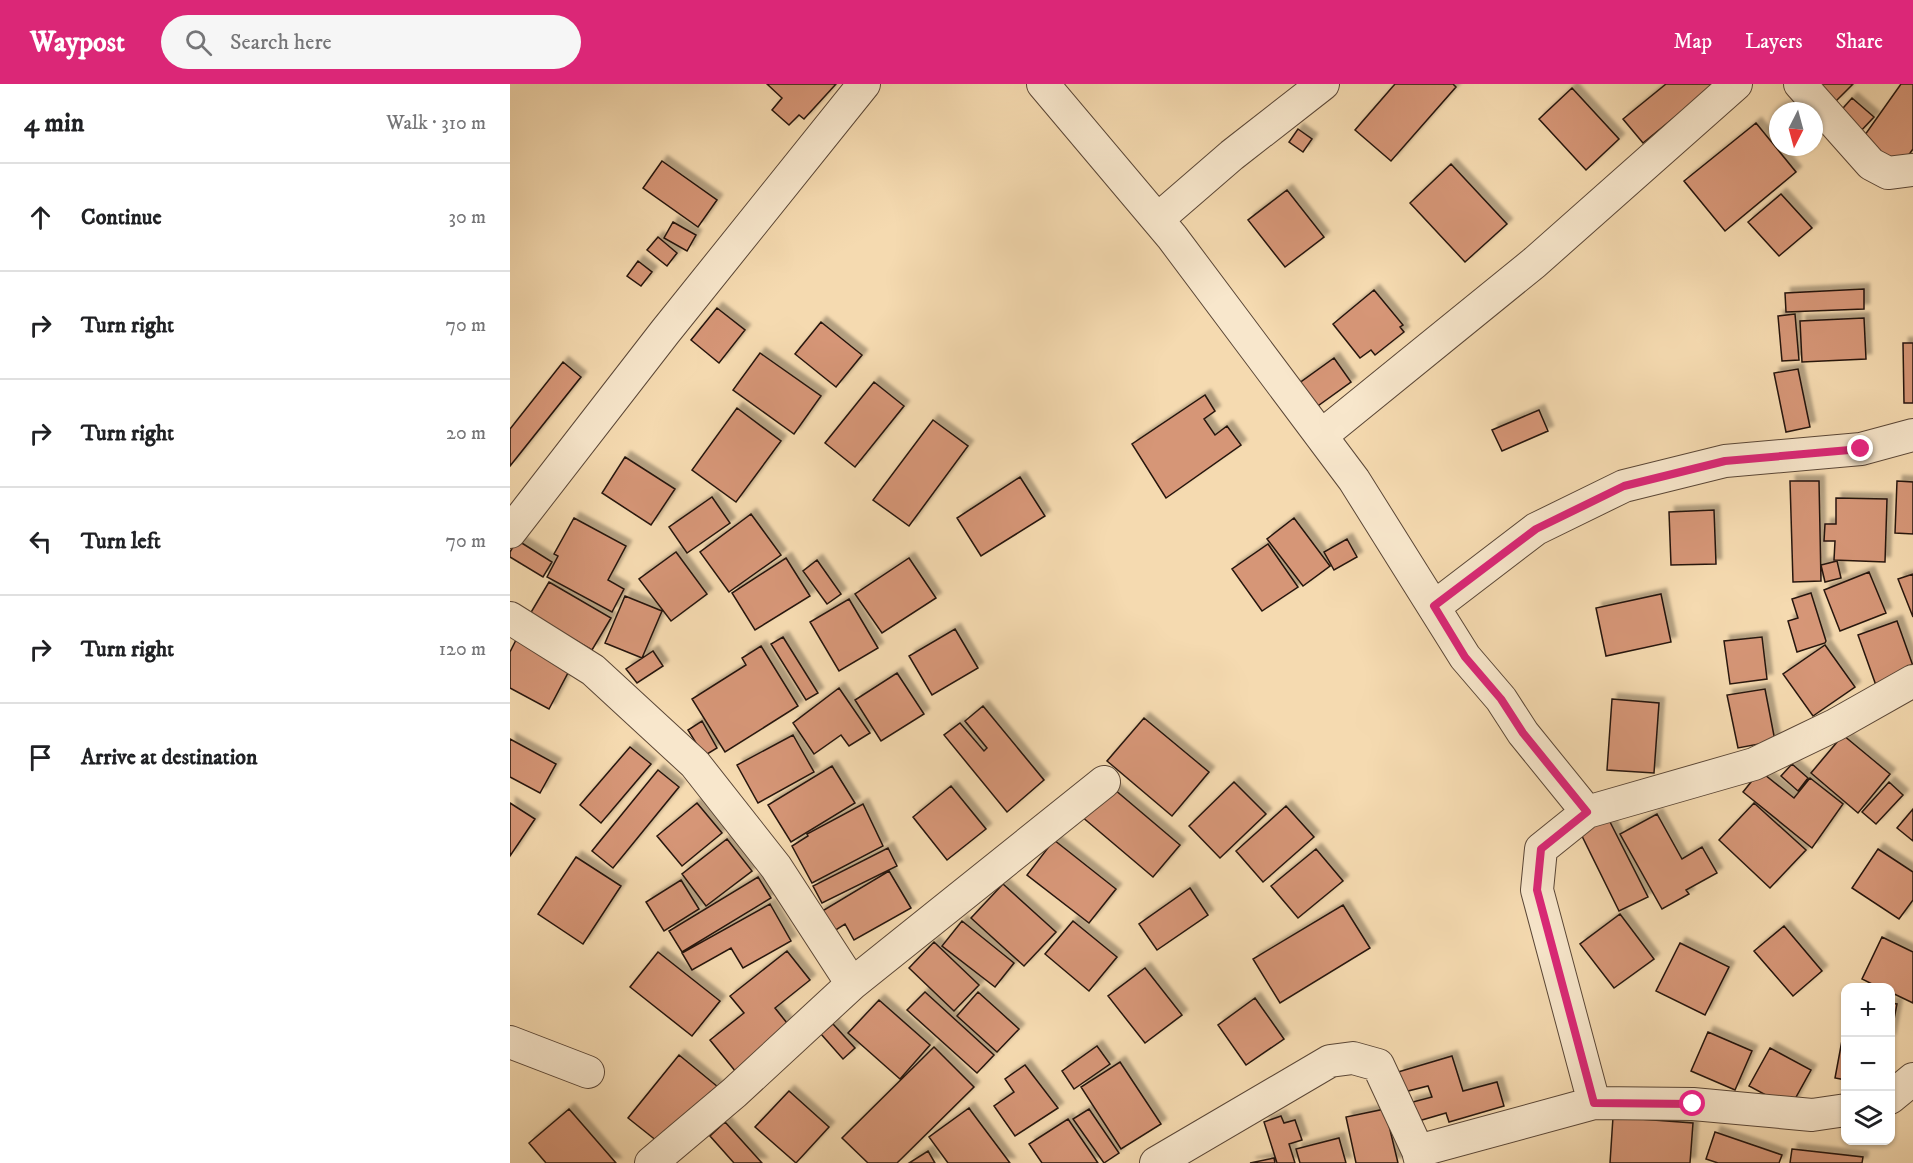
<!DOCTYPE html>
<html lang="en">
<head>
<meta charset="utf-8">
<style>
	:root { --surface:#fff; --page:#f6f6f6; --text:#202124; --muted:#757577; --line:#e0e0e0; --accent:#db2777 }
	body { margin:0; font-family:"IM FELL DW Pica",serif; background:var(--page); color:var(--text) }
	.controls { position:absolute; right:18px; bottom:18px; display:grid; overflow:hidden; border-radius:12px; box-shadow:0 2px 4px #0004 }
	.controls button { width:54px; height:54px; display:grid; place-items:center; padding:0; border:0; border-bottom:2px solid var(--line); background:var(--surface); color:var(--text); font:30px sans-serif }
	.compass { position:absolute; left:1259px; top:18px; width:54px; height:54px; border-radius:50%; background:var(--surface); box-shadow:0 2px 4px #0004; rotate:186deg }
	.stop { position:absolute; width:18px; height:18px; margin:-14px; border:4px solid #db2777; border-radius:50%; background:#fff }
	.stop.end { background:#db2777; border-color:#fff; box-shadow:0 2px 6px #0008 }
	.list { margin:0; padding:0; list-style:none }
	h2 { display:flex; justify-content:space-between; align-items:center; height:78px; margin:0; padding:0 24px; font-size:26px }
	h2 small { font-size:20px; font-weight:400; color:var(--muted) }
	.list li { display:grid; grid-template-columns:39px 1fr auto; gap:18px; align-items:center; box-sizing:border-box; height:108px; padding:0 24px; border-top:2px solid var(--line) }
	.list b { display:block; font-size:22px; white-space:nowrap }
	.list em { font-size:20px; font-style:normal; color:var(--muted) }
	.icon { flex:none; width:33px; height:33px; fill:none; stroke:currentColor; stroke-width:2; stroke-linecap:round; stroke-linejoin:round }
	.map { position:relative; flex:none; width:1403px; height:1079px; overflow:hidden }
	header { display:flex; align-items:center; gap:36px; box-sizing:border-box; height:84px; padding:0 30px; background:var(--accent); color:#fff }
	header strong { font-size:28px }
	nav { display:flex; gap:33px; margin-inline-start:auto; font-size:21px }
	.search { width:420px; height:54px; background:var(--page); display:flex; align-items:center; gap:15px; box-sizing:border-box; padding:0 21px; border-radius:33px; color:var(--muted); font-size:22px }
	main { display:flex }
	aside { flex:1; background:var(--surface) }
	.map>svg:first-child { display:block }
	.building { fill:#d69677; stroke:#26150d; stroke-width:1.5; filter:url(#shadow) }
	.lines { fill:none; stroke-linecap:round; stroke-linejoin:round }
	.street-casing { stroke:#5a4636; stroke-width:34 }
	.street { stroke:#f8e7cc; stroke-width:32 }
	.route { stroke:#db2777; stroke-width:8 }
</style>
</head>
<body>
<header>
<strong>Waypost</strong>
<div class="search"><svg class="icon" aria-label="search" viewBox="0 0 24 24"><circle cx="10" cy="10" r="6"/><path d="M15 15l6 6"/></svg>Search here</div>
<nav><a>Map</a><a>Layers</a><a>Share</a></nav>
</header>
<main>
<aside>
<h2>4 min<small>Walk · 310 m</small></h2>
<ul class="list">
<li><svg class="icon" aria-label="ahead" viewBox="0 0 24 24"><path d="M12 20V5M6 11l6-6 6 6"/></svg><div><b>Continue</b></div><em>30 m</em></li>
<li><svg class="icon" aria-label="right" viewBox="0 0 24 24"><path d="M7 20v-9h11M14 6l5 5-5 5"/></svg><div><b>Turn right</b></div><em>70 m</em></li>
<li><svg class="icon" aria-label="right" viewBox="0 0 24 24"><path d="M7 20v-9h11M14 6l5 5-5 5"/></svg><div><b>Turn right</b></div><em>20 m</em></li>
<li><svg class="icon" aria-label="left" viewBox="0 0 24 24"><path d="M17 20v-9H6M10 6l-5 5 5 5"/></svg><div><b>Turn left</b></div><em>70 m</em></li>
<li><svg class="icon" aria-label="right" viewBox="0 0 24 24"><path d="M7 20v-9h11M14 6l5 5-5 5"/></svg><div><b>Turn right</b></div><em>120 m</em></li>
<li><svg class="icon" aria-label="arrive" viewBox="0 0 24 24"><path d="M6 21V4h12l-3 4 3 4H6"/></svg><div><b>Arrive at destination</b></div></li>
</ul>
</aside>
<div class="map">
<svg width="1403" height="1079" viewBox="0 0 1403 1079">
	<defs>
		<filter id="shadow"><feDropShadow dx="5.5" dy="-5.5" stdDeviation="1.5" flood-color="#0004"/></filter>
	</defs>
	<rect width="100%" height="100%" fill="#f5dab0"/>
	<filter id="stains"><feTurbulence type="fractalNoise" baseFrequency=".00333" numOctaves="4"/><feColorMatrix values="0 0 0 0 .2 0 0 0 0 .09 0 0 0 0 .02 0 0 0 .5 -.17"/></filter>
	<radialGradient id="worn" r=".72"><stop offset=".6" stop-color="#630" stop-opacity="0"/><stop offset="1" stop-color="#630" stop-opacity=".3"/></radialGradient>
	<path class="building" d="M257,0H326L294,35L289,31L279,41L262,26L272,14Z
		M885,0H943L946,3L881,77L845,46Z
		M1156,0H1205L1133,59L1113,35Z
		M1306,0H1343L1325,18Z
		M1391,0H1403V65L1390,83L1352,55Z
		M1062,4L1109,55L1076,86L1029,35Z
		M1342,14L1364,33L1347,51L1326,32Z
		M1246,39L1286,88L1215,147L1174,97Z
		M788,45L802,55L793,68L779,58Z
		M152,77L207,116L188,143L133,104Z
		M941,80L997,140L955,178L900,119Z
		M777,106L814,153L775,183L738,136Z
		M1271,110L1302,144L1269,172L1238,138Z
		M163,138L186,151L177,167L154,154Z
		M148,153L167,169L157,182L137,166Z
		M128,177L142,188L131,202L117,192Z
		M1354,205V225L1276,228L1275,209Z
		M864,206L893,241L890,243L894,248L865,271L861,266L850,274L823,240Z
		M207,224L235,246L209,279L181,256Z
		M1285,230L1289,276L1272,277L1268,232Z
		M1354,234L1356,275L1292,278L1290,237Z
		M311,238L352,271L326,303L285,270Z
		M1393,259H1403V319H1394Z
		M250,269L311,312L284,350L223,306Z
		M824,274L841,298L798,329L781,305Z
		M53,278L71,293L0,382V345Z
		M1288,285L1300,343L1276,348L1264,289Z
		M364,298L394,322L345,383L315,359Z
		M695,311L705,327L694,335L705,351L717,342L731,361L656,414L622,360Z
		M227,324L271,357L226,418L182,386Z
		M1029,326L1038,347L992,367L982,346Z
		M423,336L458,362L399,442L363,416Z
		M115,373L165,405L141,441L92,409Z
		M510,393L535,432L471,472L447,434Z
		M1280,397H1309L1311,497L1283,498Z
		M1387,397L1403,398V450L1385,449Z
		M202,413L220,439L177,469L159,443Z
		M1326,414L1377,415L1375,478L1324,476L1325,457H1314L1315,440H1326Z
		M1204,426L1206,480L1161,481L1159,428Z
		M241,430L271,471L219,508L190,468Z
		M64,434L116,462L98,496L114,505L102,528L37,493L48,472L44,470Z
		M784,434L820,482L793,502L757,455Z
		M837,455L847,473L824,486L814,468Z
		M7,456L42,478L33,493L0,473V468Z
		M758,460L788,503L752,527L722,485Z
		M166,468L197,510L161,537L129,495Z
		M276,474L300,512L245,546L222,509Z
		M399,474L426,514L372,549L345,510Z
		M307,476L331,510L317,520L293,487Z
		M1327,477L1331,494L1315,498L1311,481Z
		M1359,488L1376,529L1330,547L1314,506Z
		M1403,490V533L1388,495Z
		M39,498L101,534L82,566L20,530Z
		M1301,509L1316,557L1315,559L1287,568L1278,537L1288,534L1282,515Z
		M1151,510L1161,558L1096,572L1086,524Z
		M115,512L152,527L132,574L95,559Z
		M339,515L368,564L329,587L300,538Z
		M1387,537L1403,582L1368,607L1348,551Z
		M445,545L468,584L422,611L399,572Z
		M273,553L308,609L296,616L261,560Z
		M1252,553L1257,595L1220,600L1214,557Z
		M6,556L60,585L39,625L0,604V568Z
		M1315,561L1345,603L1303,632L1273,590Z
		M251,562L288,622L215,668L182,615L236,581L232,574Z
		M143,567L153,582L127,599L116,585Z
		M387,589L414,630L371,657L345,616Z
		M329,604L360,649L339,662L331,651L304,670L283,639Z
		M1255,605L1265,657L1228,664L1217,611Z
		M1102,615L1149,619L1144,689L1097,686Z
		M473,622L534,696L497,728L434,651L450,639L474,667L477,664L455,637Z
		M634,634L699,688L662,732L597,677Z
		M192,637L207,664L194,672L178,646Z
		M283,651L304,688L248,719L227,681Z
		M1333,651L1380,690L1348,729L1301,689Z
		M0,655L46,680L30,709L0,693Z
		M120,663L141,680L91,739L70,721Z
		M1282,680L1298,694L1288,707L1271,692Z
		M322,682L345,719L281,758L258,721Z
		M148,686L169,703L103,784L82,767Z
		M1250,687L1284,714L1300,694L1333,720L1302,764L1233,708Z
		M724,698L756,730L710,774L679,742Z
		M1379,698L1393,711L1366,740L1352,728Z
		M598,700L670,761L643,793L571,732Z
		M441,702L476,745L437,776L403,733Z
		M0,719L25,735L0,772Z
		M187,719L212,749L172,782L147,752Z
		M1244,719L1296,766L1260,804L1209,756Z
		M353,720L373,762L302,799L282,762L298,752L297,750Z
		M776,722L804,753L753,798L726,767Z
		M1403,725V757L1387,744Z
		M1147,730L1172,775L1192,763L1207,789L1176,806L1179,810L1152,825L1110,750Z
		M1098,734L1138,813L1109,827L1070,748Z
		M217,755L242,787L196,822L172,790Z
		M544,756L606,805L579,839L517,791Z
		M378,764L387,782L312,819L303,802Z
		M806,765L833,797L788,834L761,802Z
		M1368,765L1403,788V816L1389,835L1342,804Z
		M66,773L111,802L73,860L28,830Z
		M379,787L401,824L344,856L335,840L321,849L309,829Z
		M248,793L261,814L172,868L159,847Z
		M171,796L189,825L154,847L136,818Z
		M493,800L546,848L514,882L461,834Z
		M680,804L698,831L647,866L629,840Z
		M260,820L281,857L233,884L221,864L182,886L172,869Z
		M833,821L860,864L770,919L743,875Z
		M1110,830L1144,875L1104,904L1070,860Z
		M452,837L504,879L485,903L432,862Z
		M563,837L607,873L579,907L535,870Z
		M1274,842L1312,887L1283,912L1244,867Z
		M1372,853L1403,868V919L1380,908V904H1370L1352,895Z
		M424,858L469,901L444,927L399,884Z
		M1170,859L1219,883L1195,931L1146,907Z
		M277,867L300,896L265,924L281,944L226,988L200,956L234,929L220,912Z
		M148,868L210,917L182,952L120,903Z
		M635,884L672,931L635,959L598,912Z
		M415,908L484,971L467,989L397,926Z
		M468,908L509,945L487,968L447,932Z
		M745,914L774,955L736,981L708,941Z
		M369,916L420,961L390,995L338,949Z
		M1380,919L1387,920L1380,956Z
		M1336,935V996L1325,994Z
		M323,940L345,964L333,975L311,950Z
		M1198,948L1242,967L1225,1006L1181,987Z
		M587,962L600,980L564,1005L552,987Z
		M424,963L464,1003L387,1079H358L332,1054Z
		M1260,964L1301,986L1280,1024L1239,1002Z
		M169,971L208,1003L157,1065L118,1034Z
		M942,972L953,1007L987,998L994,1022L939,1038L936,1029L905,1038L899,1019L922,1013L918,1002L894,1008L888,988Z
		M610,978L651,1040L611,1065L571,1003Z
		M515,981L548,1024L505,1052L484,1022L504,1008L495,995Z
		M279,1007L319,1043L286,1079L245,1043Z
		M459,1024L461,1027L500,1079H438L419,1053Z
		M59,1025L106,1079H36L19,1059Z
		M579,1025L609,1069L594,1079L563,1035Z
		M875,1025L888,1079H846L836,1033Z
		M771,1032L774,1039L785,1036L792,1056L779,1060L785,1079H767L754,1038Z
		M1103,1033L1183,1039L1180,1079H1100Z
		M558,1035L588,1079H532L519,1060Z
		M215,1038L252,1079H224L200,1052Z
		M1205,1048L1272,1071L1269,1079H1208L1196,1075Z
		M829,1054L836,1079H790L786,1065Z
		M1282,1065L1353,1073L1352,1079H1280Z
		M418,1067L425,1079H399Z
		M764,1074L765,1079H740Z"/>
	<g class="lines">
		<g class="street-casing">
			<path id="street" d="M533,0L662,153L844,396L955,573L991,615L1013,649L1077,728
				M1290,0L1361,80L1378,89L1403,86
				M648,135L722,71L813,0
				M811,352L1024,179L1226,0
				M0,448L155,248L354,0
				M924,523L1026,445L1114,402L1215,377L1351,365L1403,351
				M0,534L83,586L185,680L266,783L342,900
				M0,958L78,988
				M1380,1014L1403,995
				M1084,1019L1027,806L1031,765L1077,728L1244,680L1325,641L1403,597
				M908,1067L1084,1019L1183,1020L1302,1031L1336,1026
				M141,1079L224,1009L342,900L594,698
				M646,1079L820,977L843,974L868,981L908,1067L911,1079"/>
		</g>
		<use href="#street" class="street"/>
	</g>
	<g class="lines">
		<path class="route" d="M1183,1020L1084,1019L1027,806L1031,765L1077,728L1013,649L991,615L955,573L924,522L1026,445L1114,402L1215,377L1351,365"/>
	</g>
	<rect width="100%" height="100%" filter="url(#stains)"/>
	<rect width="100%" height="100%" fill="url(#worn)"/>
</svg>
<div class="controls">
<button>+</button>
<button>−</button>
<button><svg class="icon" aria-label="layers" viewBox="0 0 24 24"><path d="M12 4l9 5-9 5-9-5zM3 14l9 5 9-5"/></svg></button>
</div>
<svg class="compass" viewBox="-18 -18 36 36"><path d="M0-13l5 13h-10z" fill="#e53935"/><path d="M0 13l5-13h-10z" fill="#757577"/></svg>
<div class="stop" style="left:1183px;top:1020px"></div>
<div class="stop end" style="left:1351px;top:365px"></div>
</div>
</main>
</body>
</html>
